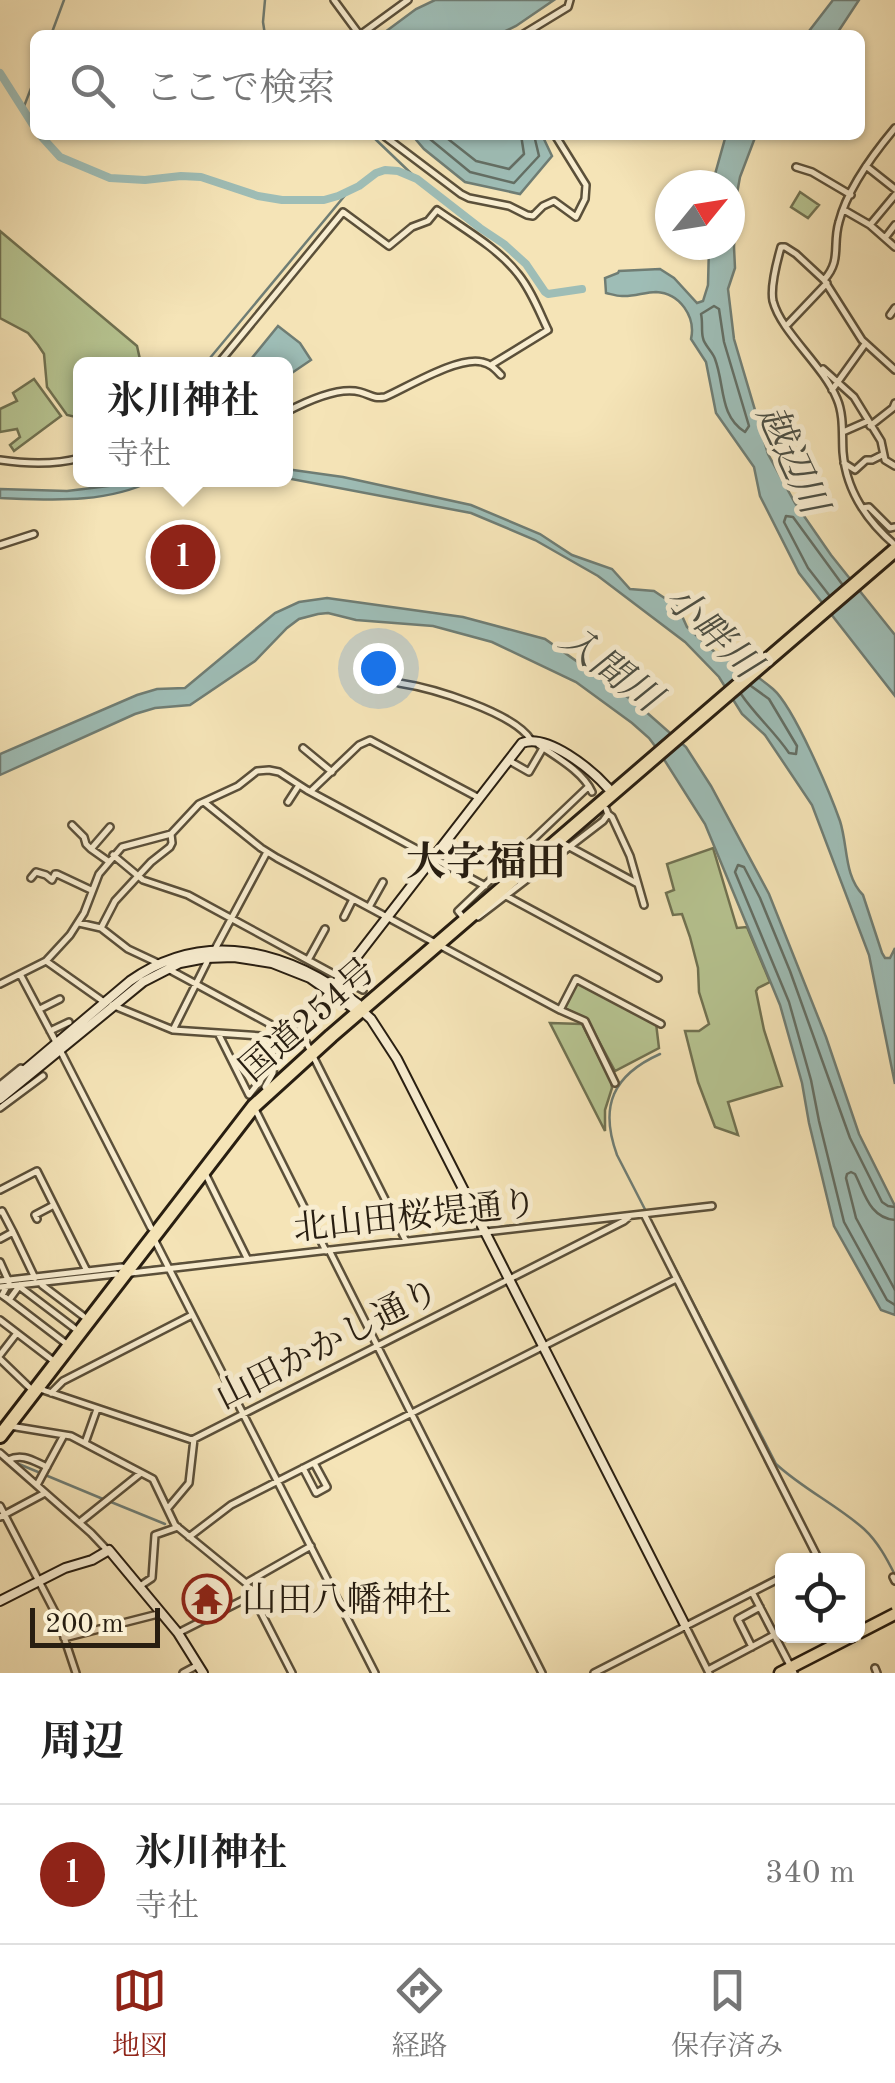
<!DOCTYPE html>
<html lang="ja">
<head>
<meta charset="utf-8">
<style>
	:root { --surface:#fff; --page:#f2f2f2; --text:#222; --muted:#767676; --line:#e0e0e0; --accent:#8f2418 }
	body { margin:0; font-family:"Old Standard TT","Noto Serif JP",serif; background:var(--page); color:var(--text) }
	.controls { position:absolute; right:30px; bottom:30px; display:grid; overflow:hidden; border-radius:15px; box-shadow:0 2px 8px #0004 }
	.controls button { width:90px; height:90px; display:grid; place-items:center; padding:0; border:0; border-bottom:2px solid var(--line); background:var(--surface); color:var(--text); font:50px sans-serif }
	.compass { position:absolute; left:655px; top:170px; width:90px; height:90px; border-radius:50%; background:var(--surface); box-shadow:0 2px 8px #0004; rotate:60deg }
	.scale { position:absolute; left:30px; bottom:25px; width:130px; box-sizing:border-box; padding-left:10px; border:5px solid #281e11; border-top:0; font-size:28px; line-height:35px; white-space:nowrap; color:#281e11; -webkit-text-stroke:8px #f8edd0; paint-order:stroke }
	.you { position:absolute; left:378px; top:668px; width:35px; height:35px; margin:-25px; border:8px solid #fff; border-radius:50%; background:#1a73e8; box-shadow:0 0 0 15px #1a73e833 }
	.badge { display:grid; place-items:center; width:65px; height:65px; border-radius:50%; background:var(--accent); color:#fff; font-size:32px; font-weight:700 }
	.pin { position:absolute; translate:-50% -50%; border:5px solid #fff; box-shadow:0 2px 10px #0006 }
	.popup { position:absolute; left:73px; top:357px; width:220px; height:130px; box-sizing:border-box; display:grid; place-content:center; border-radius:15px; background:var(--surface); filter:drop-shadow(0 2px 8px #0005); font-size:32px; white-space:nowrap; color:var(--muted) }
	.popup b { font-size:38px; color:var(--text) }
	.popup::after { content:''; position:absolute; left:50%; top:100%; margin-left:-20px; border:20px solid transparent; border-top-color:var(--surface) }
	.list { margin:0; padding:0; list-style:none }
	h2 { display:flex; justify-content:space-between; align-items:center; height:130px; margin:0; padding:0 40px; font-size:42px }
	h2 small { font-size:32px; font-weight:400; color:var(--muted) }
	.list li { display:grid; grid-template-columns:65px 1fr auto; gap:30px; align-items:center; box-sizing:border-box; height:140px; padding:0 40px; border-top:2px solid var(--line) }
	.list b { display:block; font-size:38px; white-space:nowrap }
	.list p { margin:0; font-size:32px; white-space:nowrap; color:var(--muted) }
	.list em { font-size:32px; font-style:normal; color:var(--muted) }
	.icon { flex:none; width:55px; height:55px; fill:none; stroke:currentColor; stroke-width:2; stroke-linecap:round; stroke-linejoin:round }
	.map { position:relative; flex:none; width:895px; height:1673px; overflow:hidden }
	.search { position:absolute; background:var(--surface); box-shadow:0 2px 8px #0004; left:30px; right:30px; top:30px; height:110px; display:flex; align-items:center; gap:25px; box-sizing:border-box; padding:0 35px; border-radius:15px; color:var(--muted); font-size:38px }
	.sheet { height:270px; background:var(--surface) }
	nav { display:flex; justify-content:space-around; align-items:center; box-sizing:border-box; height:140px; border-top:2px solid var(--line); background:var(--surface); font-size:28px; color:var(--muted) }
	nav a { display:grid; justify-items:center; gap:5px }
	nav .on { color:var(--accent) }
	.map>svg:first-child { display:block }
	.green { fill:#b7c592; stroke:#707252; stroke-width:2.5 }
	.water { fill:#9ebdb6; stroke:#6f7d74; stroke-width:2.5 }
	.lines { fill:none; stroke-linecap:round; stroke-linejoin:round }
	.shore { stroke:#636e64; stroke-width:2.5 }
	.stream { stroke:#6f7d74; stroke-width:2.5 }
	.river { stroke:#9ebdb6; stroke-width:8 }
	.street-casing { stroke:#5b503a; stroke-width:10 }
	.secondary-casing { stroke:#281e11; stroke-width:12 }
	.primary-casing { stroke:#281e11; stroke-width:15 }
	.highway-casing { stroke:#281e11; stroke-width:18 }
	.street { stroke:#f8edd0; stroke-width:5 }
	.secondary { stroke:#f8edd0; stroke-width:8 }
	.primary { stroke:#f5e4b7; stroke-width:10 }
	.highway { stroke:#f5e4b7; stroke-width:12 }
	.primary-bridge-casing { stroke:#281e11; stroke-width:15; stroke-linecap:butt }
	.primary-bridge { stroke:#f5e4b7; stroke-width:10 }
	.labels { text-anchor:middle; stroke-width:10; stroke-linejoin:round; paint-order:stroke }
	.street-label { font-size:35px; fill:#281e11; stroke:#f8edd0 }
	.poi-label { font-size:35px; fill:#281e11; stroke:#f8edd0; text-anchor:start }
	.water-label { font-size:38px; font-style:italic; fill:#4b4e43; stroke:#f8edd0 }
	.quarter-label { font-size:40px; font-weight:bold; fill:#281e11; stroke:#f8edd0 }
</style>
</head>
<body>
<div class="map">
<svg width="895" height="1673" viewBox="0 0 895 1673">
	<rect width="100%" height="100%" fill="#f5e4b7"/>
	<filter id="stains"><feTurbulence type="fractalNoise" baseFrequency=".002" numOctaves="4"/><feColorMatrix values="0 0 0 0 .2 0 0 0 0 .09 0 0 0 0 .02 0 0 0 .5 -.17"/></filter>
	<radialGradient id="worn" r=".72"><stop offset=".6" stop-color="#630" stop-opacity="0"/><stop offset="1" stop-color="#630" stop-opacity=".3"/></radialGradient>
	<path class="green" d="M800,192L819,205L808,218L791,207Z
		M0,231L137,346L141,364H80V418L67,415L47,387L44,354L38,345L28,333L0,318Z
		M34,379L61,416L14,451L10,445L20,437L17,429L0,432V409L17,401L13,393Z
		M713,848L737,928L747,927L770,982L758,988L756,991L764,1030L782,1086L728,1102L738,1135L715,1127L698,1082L685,1031H699L709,1024L699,992L698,968L690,937L682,914L673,915L666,893L674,890L667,864Z
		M577,982L656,1023L659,1048L615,1071L587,1019L564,1008Z
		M550,1023L582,1024L611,1081L612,1088L605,1110V1131Z"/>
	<path class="water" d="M435,0H554L516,26L497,35H381L416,9Z
		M833,0H859L836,35H806Z
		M412,135H542L552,156L520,194L465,182L424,149Z
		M726,135H756L740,177L736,199L734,247L735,268L728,289L734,339L768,454L795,503L831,555L895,635V696L799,573L760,496L754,467L716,413L706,362L691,339C696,317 680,293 656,292C645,292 633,297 622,296C616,296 611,294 606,293L605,278L618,273L619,271L660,269L674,278L697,303L703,301L708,285L709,245H730V185H712Z
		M278,326L300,343L311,360L286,377V364H247Z
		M286,469L343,477L471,505L540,534L572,555L612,569L630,589L654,591L678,607L687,627L719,656L721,652C738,664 757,675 773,689C794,707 830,793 840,821C848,846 844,876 863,895L882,953L885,958H890L895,948V1084L869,955L812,805L765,735L742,714L719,677L685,642L598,576L535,540L471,513L286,478Z
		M141,480H154C105,504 53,500 0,498V489L67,491L133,483Z
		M327,598L463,617L545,639L636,703L686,747L711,786L769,894L826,1037L859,1134L895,1206V1315L881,1310L834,1226L809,1123L802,1083L780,1005L705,824L658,750L649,738L632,723L576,682L492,642L433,626L356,620L328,613L318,614L299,619L287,628L255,661L190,705L155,708L135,714L0,775V754L137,695L157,689L185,688L275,613L299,602Z"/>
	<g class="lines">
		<path class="shore" d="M425,135L470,172L514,183L539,156L534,135
			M443,135L476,161L509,169L524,154L521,135
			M714,306L719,309L724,342L749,426L745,432C719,416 725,385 715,359C713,352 704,345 703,338C701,331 703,322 701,314Z
			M829,595L808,568L784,522L786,516L793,517L842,584
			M741,694C755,715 775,732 789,753L796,754L797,746L769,699L751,686
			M895,1207L888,1206L882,1202L850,1138L790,971L760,898L744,867L738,865L735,872L789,1002L811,1080L819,1121L844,1222L887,1300L895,1305
			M895,1220C870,1218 865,1194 855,1174L851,1172L847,1174L846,1178L856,1218L895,1290"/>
		<path class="stream" d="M265,0L263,22L265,35
			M51,35L64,0
			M23,109L35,78
			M371,135L417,179
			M205,364L347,193
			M660,1054C613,1075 599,1106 617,1155L776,1464C803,1489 837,1505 864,1529C878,1542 887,1559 895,1575
			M488,1228L644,1211
			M409,1238L480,1229
			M135,1269L401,1239
			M11,1283L110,1272
			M14,1462L103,1499
			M111,1502L165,1524"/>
		<path class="river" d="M0,73L35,128
			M40,135L60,157L110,178L145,180L181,176L201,177L258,196L282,200H324L338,196L359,186L376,173L385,170L398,171L417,179L480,228L504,244L526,264L545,292L548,294L582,289"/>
		<g class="street-casing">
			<path id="street" d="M334,0L359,34
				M360,35L408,0
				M522,35L568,7L570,0
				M383,135L461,194L469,198L509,206L527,215L533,216L543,206L554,201L576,217L585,199L586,185L555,135
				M866,166L895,189
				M796,167L812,172L851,195
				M844,210L870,225L895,247
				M870,225L895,195
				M885,238L895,225
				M824,280C842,260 832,246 839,222C847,190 874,153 895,128
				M890,315L895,308
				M788,324L827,283
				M218,364L343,212L389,246L412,227L428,221L437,210C464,229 498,248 518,274C531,290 539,311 548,330L491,365
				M823,369L854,397L881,441L885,460L895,466
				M895,370L862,340L824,280L796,254L785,247H781C777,261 770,286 773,301C781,332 823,365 837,399C844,415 842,435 843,452C846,490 867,521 895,545
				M832,390L865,344
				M286,412C305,402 338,386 360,392C371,395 373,399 385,397C408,387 458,356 482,362C491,364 495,369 501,375
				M870,426L893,408L895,403
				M843,432L868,421
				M0,460C27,464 54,465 80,458
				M844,463L855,470L866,460H872L882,455
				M862,508L869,507L890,528L895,527
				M0,545L34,534
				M399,683C432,688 513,712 531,740
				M539,745C558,758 583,772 592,792
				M303,748L332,772
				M508,760L529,772L543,748
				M311,791L359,745L370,740L479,798
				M204,802L261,848L277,858L560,1010L585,1021L615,1083
				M288,802L299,785
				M608,814L612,817L630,856L644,905
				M72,825L84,837L86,844L91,849
				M566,845L638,884
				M113,855L143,880L188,895L363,990
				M108,861L91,849L110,827
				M31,878L36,872L46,875L52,880L55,874H57L91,890
				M506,896L658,978
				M369,907L383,882
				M462,916L458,911L588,787
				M344,917L353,899
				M478,917L603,821L608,814L606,809
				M79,923L101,928L128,949L160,964
				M101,928L115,901L151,862L170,847L172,843L171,834
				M214,951L267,852
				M308,960L325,929
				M46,961L104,1002
				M170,970L294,1037
				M20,974L56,1042
				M0,984L46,961L70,935L84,913L99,874L122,847L171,834L199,804L238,786L257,771L269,770L279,772L307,790L485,886
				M112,1005L173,1030L291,1038
				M40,1009L60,999
				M560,1010L576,979L661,1024
				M173,1030L207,962L206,958
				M300,1030L309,1048
				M50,1031L69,1022
				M218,1033L249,1095L328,993
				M60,1050L151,1228
				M313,1056L406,1241
				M0,1085L21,1068L25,1070
				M265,1087L273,1073L274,1064
				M0,1108L43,1076
				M256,1111L326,1251
				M204,1171L247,1258
				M0,1190L37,1171L87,1271
				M0,1212L2,1211L13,1232
				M644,1214L819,1560
				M37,1219L35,1215L54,1205
				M0,1239L13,1232L35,1278
				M154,1239L375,1673
				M329,1250L542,1673
				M0,1262L9,1282
				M131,1273L712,1206
				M0,1281L122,1267
				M20,1285L9,1300L64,1342
				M42,1285L83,1316
				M7,1286L2,1295L9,1300
				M0,1287L116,1274
				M20,1287L74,1328
				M0,1320L51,1359
				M0,1355L17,1333
				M0,1359L29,1387
				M40,1389L192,1440L624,1221L630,1216
				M51,1393L63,1381L192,1315
				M10,1426L71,1436L153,1479L175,1525L246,1583L292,1673
				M85,1443L97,1409
				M0,1453L91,1533L108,1551
				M8,1460C23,1453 33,1461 47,1467
				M303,1468L316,1493L327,1487L314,1463
				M37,1485L64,1435
				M0,1506L57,1616L76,1673
				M168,1508L189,1483L194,1439
				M0,1517L45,1493
				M80,1522L141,1473
				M189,1537L231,1505L278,1481L676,1279
				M893,1577L895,1581
				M246,1583L311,1546
				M140,1586L152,1578L155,1535L178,1527
				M752,1592L794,1673
				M686,1627L709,1673
				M178,1633L251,1596
				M64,1638L162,1613
				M752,1647L738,1619L760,1607
				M875,1668L877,1673
				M708,1670L774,1635
				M183,1673L198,1665
				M594,1673L782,1577"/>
		</g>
		<g class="secondary-casing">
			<path id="secondary" d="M334,986L522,743C547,733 591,769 608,788
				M0,1091L130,981C206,927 290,951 358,1004L361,1010L371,1019L397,1059L685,1625
				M0,1099L143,982L180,963L206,958L234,957L272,963L310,978L353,1008L360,1010
				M0,1601L65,1568L92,1560L109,1550L178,1633L203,1673"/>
		</g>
		<g class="primary-casing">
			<path id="primary" d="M780,1673L852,1636"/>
		</g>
		<g class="highway-casing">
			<path id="highway" d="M0,1436L254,1106L331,1036L895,550"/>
		</g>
		<use href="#street" class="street"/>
		<use href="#secondary" class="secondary"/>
		<use href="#primary" class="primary"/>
		<use href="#highway" class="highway"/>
		<g class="primary-bridge-casing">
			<path id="primary-bridge" d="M858,1633L895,1614"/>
		</g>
		<use href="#primary-bridge" class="primary-bridge"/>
	</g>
	<defs>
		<g id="temple-ring" transform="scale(2.5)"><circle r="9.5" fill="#f8edd0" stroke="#8f2418" stroke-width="1.5"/><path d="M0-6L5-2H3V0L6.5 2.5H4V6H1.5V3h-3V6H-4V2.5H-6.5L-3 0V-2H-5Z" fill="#8f2418"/></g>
	</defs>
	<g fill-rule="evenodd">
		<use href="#temple-ring" x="207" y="1599"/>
	</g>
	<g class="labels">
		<g class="street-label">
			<text transform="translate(307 1019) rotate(-41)" y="12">国道254号</text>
			<text transform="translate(415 1215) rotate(-6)" y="12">北山田桜堤通り</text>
			<text transform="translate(327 1343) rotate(-27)" y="12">山田かかし通り</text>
		</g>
		<g class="poi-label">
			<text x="242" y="1611">山田八幡神社</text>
		</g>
		<g class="water-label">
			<text transform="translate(793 459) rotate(65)" y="13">越辺川</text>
			<text transform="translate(713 631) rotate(44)" y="13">小畔川</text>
			<text transform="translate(611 668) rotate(37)" y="13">入間川</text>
		</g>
		<g class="quarter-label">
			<text x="486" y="875">大字福田</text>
		</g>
	</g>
	<rect width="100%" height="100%" filter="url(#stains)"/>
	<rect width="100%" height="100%" fill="url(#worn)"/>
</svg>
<div class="controls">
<button><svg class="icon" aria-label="locate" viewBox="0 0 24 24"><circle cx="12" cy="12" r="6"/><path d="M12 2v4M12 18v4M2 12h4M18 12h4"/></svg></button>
</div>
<svg class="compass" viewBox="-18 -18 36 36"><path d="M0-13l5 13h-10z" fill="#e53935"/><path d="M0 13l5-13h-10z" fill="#767676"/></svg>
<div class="scale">200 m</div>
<div class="you"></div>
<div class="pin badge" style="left:183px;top:557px">1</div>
<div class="popup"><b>氷川神社</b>寺社</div>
<div class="search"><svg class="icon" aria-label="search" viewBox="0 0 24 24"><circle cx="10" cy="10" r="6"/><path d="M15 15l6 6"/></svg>ここで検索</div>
</div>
<section class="sheet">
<h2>周辺<small></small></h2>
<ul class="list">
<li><span class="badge">1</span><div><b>氷川神社</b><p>寺社</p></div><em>340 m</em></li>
</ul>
</section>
<nav>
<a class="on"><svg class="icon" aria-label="map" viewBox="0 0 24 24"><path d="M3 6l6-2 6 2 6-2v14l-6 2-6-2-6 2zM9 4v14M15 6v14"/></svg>地図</a>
<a><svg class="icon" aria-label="directions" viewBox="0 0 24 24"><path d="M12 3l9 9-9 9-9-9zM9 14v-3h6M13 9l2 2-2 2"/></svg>経路</a>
<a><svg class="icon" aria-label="saved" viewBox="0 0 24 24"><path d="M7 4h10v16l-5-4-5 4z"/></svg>保存済み</a>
</nav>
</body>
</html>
